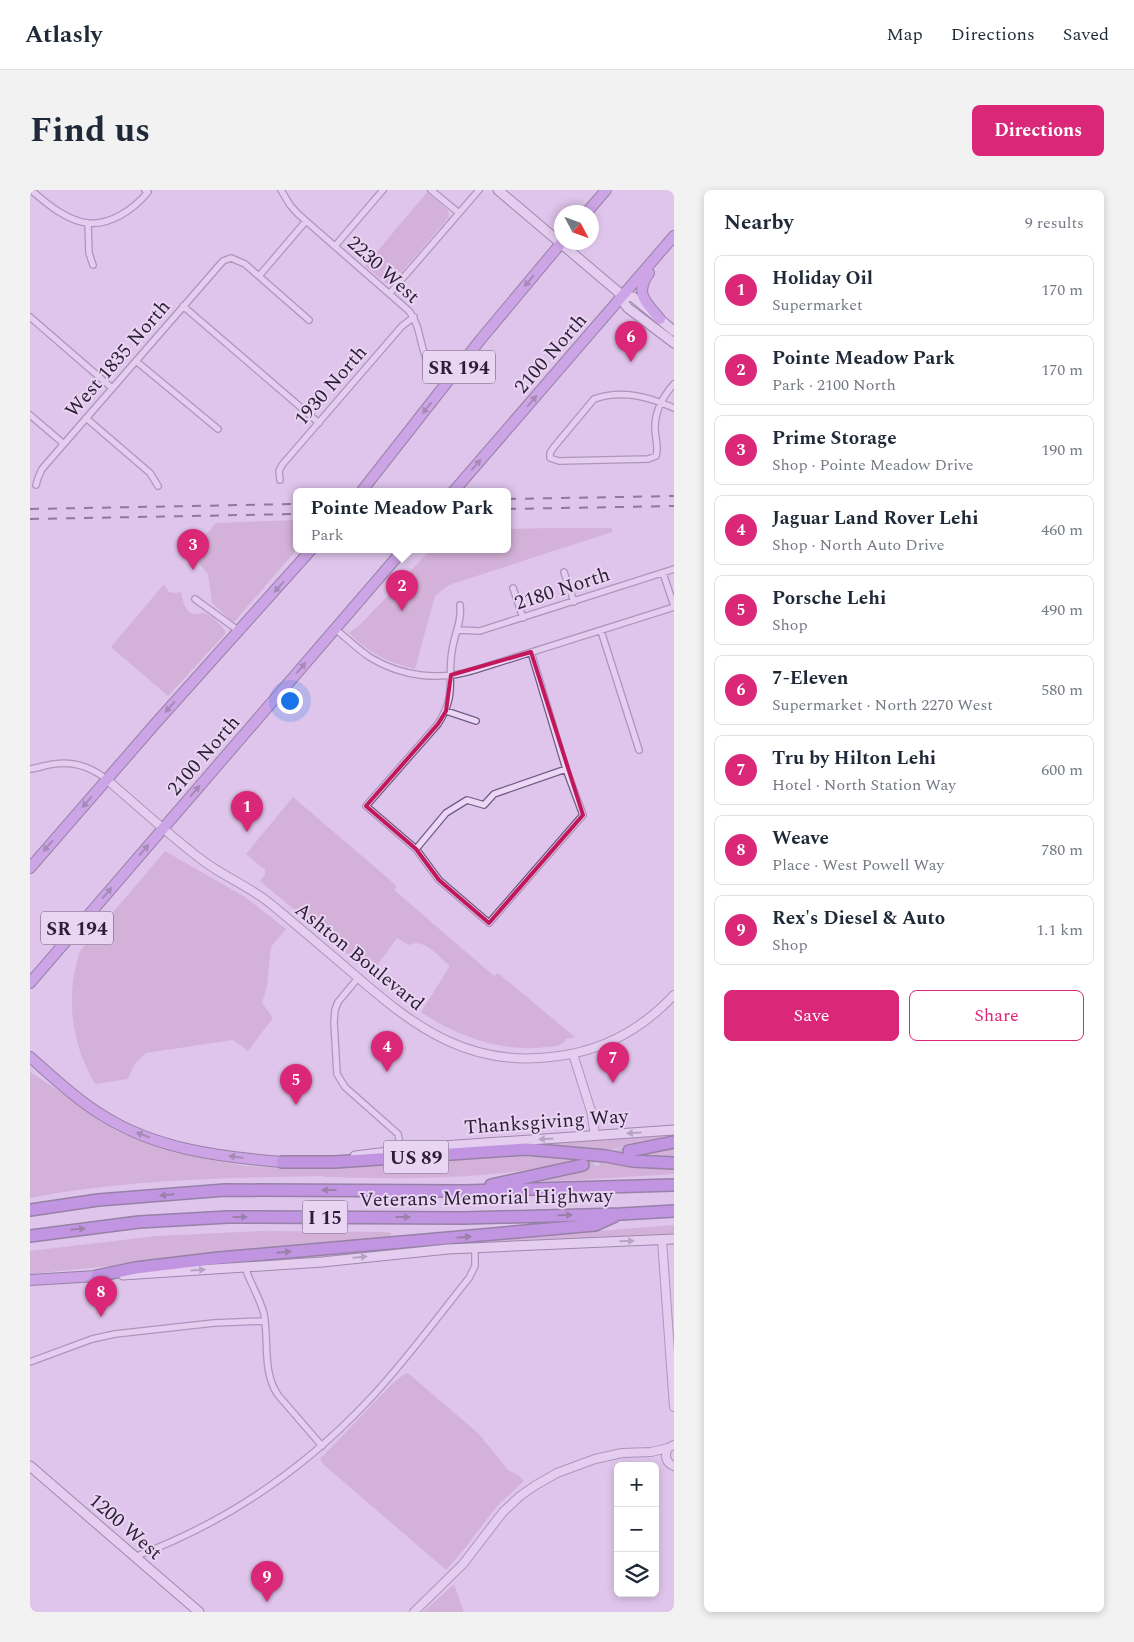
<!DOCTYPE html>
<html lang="en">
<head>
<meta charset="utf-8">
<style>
	:root { --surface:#fff; --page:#f2f2f3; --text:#1f2937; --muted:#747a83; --line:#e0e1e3; --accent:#db2777 }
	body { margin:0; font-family:Spectral,serif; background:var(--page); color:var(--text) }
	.controls { position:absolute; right:15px; bottom:15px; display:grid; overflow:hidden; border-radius:8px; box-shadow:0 2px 8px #0003 }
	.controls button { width:45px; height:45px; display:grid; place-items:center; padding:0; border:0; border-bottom:1px solid var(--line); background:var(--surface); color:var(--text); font:25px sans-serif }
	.compass { position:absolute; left:524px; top:15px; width:45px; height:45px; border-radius:50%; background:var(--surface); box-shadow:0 2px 8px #0003; rotate:131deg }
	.you { position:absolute; left:259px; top:510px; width:18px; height:18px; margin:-12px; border:4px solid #fff; border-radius:50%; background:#1a73e8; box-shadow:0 0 0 8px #1a73e833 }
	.badge { display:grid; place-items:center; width:32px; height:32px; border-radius:50%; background:var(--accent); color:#fff; font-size:16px; font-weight:700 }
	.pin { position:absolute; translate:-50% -41px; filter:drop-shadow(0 1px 2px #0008) }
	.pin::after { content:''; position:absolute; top:26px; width:18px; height:15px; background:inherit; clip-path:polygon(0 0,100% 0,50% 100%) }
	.popup { position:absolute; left:263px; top:298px; width:218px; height:65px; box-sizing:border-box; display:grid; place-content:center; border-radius:8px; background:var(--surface); filter:drop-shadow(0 1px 4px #0005); font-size:16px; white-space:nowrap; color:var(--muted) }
	.popup b { font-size:19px; color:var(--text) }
	.popup::after { content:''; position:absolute; left:50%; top:100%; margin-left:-10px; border:10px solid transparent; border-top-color:var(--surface) }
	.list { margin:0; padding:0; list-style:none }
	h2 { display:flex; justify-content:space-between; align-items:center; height:65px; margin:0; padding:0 20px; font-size:21px }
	h2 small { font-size:16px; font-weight:400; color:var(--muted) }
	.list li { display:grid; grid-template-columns:32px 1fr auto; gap:15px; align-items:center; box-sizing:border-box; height:70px; margin:0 10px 10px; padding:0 10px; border:1px solid var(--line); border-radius:8px }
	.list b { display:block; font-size:19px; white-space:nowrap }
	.list p { margin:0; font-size:16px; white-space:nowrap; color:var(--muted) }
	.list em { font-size:16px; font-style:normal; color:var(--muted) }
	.actions { display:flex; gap:10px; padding:15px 20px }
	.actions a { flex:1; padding:11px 0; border:1px solid var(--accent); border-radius:8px; text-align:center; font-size:18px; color:var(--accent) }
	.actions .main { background:var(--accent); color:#fff }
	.icon { flex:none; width:28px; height:28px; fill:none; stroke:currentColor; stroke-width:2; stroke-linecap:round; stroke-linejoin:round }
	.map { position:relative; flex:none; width:644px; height:1422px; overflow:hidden; border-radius:8px }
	header { display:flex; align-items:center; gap:30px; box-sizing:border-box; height:70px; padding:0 25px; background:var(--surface); border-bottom:1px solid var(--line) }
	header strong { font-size:24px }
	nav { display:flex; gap:28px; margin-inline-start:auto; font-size:18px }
	.intro { display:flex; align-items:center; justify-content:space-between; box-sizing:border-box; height:120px; padding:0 30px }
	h1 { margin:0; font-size:35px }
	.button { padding:12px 22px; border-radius:8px; background:var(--accent); color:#fff; font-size:18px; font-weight:700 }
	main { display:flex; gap:30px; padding:0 30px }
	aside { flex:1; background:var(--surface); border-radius:8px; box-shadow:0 2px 8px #0003 }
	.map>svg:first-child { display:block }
	.green { fill:#c89ac3 }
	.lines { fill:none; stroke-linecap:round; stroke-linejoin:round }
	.motorway-tunnel { stroke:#bba4c7; stroke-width:11; stroke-dasharray:11 5.5; stroke-linecap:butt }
	.minor-casing { stroke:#715c84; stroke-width:8 }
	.tertiary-casing { stroke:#715c84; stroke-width:10 }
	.secondary-casing { stroke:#523f66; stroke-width:11 }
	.trunk-casing { stroke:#403052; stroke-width:12 }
	.motorway-casing { stroke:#403052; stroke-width:14 }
	.minor { stroke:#edd7f6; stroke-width:5.5 }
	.tertiary { stroke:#edd7f6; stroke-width:8 }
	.secondary { stroke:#edd7f6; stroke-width:9 }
	.trunk { stroke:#b87ee0; stroke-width:10 }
	.motorway { stroke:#9e5cd4; stroke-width:11 }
	.rail { stroke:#2a1f35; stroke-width:2; stroke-dasharray:9 9; stroke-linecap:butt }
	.oneway { fill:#634579 }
	.oneway2 { fill:#8c7b96 }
	.oneway3 { fill:#472e5d }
	.marked { fill:none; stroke:#c2185b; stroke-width:4; stroke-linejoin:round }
	.labels { text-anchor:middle; stroke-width:4; stroke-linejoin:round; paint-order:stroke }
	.shield { fill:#ead4f3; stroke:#64556e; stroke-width:1 }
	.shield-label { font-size:19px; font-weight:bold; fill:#2a1f35 }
	.street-label { font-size:20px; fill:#2a1f35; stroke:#ead4f3 }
</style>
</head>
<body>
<header>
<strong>Atlasly</strong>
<nav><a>Map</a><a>Directions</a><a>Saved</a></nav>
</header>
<div class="intro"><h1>Find us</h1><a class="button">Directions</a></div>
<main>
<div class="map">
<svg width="644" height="1422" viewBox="0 0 644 1422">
	<rect width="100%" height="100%" fill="#dfc5eb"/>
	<path class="green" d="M397,2L418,20L419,27L363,92L357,94L335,76Z
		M267,330V359L205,431H202L182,413L178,384L160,363L186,333Z
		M520,338H582V342L419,395L405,406L385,479C360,474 336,461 319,443C328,437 335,430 342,422C363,402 380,379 401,360H477V339Z
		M134,394L139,402L144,403L151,402C153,410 155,423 165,424C168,424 171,423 173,423C181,424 191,435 195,441V444L138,506L81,457Z
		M263,607L367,696L364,700L464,786L468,783L545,847L536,849C533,857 524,856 516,857C472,863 427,846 391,822L420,776C409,767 394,747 379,755L367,748L341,784L230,691L235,684V680L216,664Z
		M135,661L215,707L256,739L241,757L237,796L232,813L243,828L218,861L203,850L116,863L104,875L98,889L65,894C41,852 35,808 50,761Z
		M0,882L37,906L59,923L88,942L111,951L186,971L217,976L273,979L362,975L376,970L495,963L552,967C544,970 537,973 527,975C451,990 372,989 294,987L293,986C196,988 96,989 0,1008Z
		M644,944V945L575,961L500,954Z
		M644,958V967L606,965Z
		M584,971L644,976V984L510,992Z
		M644,1035V1045L576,1049L463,1052L200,1074L404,1054Z
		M229,1041L355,1042L361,1043V1048L0,1084V1061L126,1046Z
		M376,1183L379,1184L449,1244L478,1280L488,1285L494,1291L467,1316L435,1358L416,1380L293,1274L290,1269L364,1192Z
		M424,1394L434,1422H393Z"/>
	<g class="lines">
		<path class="motorway-tunnel" d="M553,975L599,961"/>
		<g class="minor-casing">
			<path id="minor" d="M1,0C17,14 36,30 57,33C80,36 104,19 118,2L115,0
				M251,0L260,15L268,24L379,121C392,137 389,159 400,176C404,183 411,187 417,192
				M401,0L429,23
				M58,33L59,63L63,75
				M305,56L353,0
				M229,86L276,31
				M360,103L449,0
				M153,116L289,233
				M0,127L82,198
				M106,171L188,239
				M644,194C633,206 625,222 625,238C625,247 629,258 626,266L618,269L529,271L520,268V263L524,257L564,209C592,199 619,207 644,218
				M0,225L34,254
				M56,228L120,283L128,296
				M250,290L249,281L252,275L372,136L384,127
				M6,295L8,288L12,279L193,71L201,68L215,74L279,130
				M534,382L544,412
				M633,383L644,416
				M483,398L493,428
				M165,409L209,441
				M430,415C432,433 424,444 422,461C417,492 427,504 408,534L336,616L386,659L409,690L459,733L553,625L536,579L501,462
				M305,439C317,448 328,460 341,468C373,487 410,491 445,480L644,417
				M428,440L450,441L459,438L644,379
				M571,441L609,560
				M416,521L446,531
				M0,579C8,578 16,575 24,574C44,571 61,577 76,589
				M386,659L416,623L437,610L454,615L464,604L536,579
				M328,788L308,812L305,820L304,832L307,884L315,897L368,944L371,960
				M215,1077C220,1093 230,1108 234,1124C239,1150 232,1182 248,1205L292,1256
				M0,1172L62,1149L85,1144L184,1133L235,1131
				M104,1367C193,1334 273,1280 338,1211C375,1172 406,1129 439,1088L445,1076V1058"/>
		</g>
		<g class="tertiary-casing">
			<path id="tertiary" d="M76,589C108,616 139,645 172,670C194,687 221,697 242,715C270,738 298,762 326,786C388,840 442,879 529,866C574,860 613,838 644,805
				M543,864L561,921L565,945
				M632,1050L644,1217
				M644,1255L638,1258C634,1266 636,1273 644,1276
				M384,1422L433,1374L473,1322L490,1306L506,1295L527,1283L565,1269L592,1263L621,1262L638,1258"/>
		</g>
		<g class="secondary-casing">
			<path id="secondary" d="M468,0L593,106L603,107L644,141
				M593,106L594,113L598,118L644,153
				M325,966L399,957L644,940
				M93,1085L292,1072L418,1059L644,1049
				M0,1276L169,1422"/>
		</g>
		<g class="trunk-casing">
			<path id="trunk" d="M557,22L576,0
				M619,83C604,104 616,112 630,129
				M331,302L451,149L532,52
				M423,302L644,46
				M0,678L125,534L281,360
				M0,793L373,360
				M0,867C23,887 46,909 72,925C125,959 190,967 252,972
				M0,1090L67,1086"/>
		</g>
		<g class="motorway-casing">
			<path id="motorway" d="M599,961L644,952
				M252,972H305L496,959L576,966L602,971L644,973
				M461,995L553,975
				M0,1020L68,1010L195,1000L435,1001L644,995
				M0,1046L109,1032L198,1027L434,1028L591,1024L644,1021
				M67,1086L105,1078L189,1068L565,1035L585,1026"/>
		</g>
		<use href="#minor" class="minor"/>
		<use href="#tertiary" class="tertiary"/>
		<use href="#secondary" class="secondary"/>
		<use href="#trunk" class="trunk"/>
		<use href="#motorway" class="motorway"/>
		<path class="rail" d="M477,309L644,306
			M0,319L267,314
			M477,319L644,316
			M0,329L267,324"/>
	</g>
	<defs><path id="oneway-solid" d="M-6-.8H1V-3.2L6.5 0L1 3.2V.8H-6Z" transform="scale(1.25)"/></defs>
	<g class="oneway">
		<use href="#oneway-solid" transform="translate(499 91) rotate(130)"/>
		<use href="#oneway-solid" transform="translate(502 211) rotate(-49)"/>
		<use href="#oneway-solid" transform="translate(397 218) rotate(129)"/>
		<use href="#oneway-solid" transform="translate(446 275) rotate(-49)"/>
		<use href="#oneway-solid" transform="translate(249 397) rotate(132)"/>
		<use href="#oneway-solid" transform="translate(271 478) rotate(-49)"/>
		<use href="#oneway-solid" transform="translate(140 517) rotate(132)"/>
		<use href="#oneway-solid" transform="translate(165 601) rotate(-49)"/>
		<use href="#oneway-solid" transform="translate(57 612) rotate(131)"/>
		<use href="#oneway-solid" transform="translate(18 656) rotate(131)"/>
		<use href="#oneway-solid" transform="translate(114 660) rotate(-49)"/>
		<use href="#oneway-solid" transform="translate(77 703) rotate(-49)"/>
		<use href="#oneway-solid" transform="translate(113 945) rotate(-159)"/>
		<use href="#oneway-solid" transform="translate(206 967) rotate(-172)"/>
	</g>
	<g class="oneway2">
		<use href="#oneway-solid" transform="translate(604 943) rotate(176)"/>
		<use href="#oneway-solid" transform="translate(516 949) rotate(176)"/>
		<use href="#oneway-solid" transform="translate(597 1051) rotate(-2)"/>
		<use href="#oneway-solid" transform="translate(330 1067) rotate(-5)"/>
		<use href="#oneway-solid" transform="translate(168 1080) rotate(-4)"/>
	</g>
	<g class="oneway3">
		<use href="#oneway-solid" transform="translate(299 1000) rotate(-180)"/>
		<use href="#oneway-solid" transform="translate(137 1005) rotate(175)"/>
		<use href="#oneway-solid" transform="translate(535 1025) rotate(-1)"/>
		<use href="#oneway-solid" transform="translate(210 1027)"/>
		<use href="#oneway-solid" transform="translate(373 1027)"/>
		<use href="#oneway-solid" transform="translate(48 1039) rotate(-6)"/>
		<use href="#oneway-solid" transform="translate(434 1047) rotate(-5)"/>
		<use href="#oneway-solid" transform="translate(254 1062) rotate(-5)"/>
	</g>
	<path d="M0 0H644V1422H0ZM501,462L553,625L459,733L409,690L386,659L336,616L408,534L416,521L421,485Z" fill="#dfc5eb" fill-opacity=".55" fill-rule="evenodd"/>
	<path class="marked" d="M501,462L553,625L459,733L409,690L386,659L336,616L408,534L416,521L421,485Z"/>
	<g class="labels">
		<g class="shield">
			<rect x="393" y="160.5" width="72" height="33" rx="4"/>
			<rect x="11" y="721.5" width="72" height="33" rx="4"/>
			<rect x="353.5" y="950.5" width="65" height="33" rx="4"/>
			<rect x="272.5" y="1010.5" width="45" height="33" rx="4"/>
		</g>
		<g class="shield-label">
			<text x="429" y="184">SR 194</text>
			<text x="47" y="745">SR 194</text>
			<text x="386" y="974">US 89</text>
			<text x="295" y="1034">I 15</text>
		</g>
		<g class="street-label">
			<text transform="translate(354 79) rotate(42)" y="7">2230 West</text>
			<text transform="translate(520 163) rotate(-49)" y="7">2100 North</text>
			<text transform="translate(87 168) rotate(-49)" y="7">West 1835 North</text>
			<text transform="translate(300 195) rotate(-49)" y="7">1930 North</text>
			<text transform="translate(532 398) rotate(-18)" y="7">2180 North</text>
			<text transform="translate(173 565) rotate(-49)" y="7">2100 North</text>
			<text transform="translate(330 766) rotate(39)" y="7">Ashton Boulevard</text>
			<text transform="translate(516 931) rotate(-4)" y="7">Thanksgiving Way</text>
			<text transform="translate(456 1007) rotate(-1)" y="7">Veterans Memorial Highway</text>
			<text transform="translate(96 1336) rotate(41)" y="7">1200 West</text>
		</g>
	</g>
</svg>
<div class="controls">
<button>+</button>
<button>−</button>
<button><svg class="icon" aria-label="layers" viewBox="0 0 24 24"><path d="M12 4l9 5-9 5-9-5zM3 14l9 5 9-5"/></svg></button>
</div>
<svg class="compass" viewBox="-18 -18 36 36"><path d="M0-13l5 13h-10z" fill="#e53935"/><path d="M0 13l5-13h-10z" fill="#747a83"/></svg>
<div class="you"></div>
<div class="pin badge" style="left:217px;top:642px">1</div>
<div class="pin badge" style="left:372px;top:421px">2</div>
<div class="popup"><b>Pointe Meadow Park</b>Park</div>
<div class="pin badge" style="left:163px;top:380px">3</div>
<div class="pin badge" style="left:357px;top:882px">4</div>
<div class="pin badge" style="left:266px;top:915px">5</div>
<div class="pin badge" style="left:601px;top:172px">6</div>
<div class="pin badge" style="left:583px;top:893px">7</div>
<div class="pin badge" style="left:71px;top:1127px">8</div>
<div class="pin badge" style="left:237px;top:1412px">9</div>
</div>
<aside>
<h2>Nearby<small>9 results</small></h2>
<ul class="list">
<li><span class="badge">1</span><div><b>Holiday Oil</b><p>Supermarket</p></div><em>170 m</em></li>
<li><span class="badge">2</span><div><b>Pointe Meadow Park</b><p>Park · 2100 North</p></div><em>170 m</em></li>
<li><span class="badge">3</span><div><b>Prime Storage</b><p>Shop · Pointe Meadow Drive</p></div><em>190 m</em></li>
<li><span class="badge">4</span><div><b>Jaguar Land Rover Lehi</b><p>Shop · North Auto Drive</p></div><em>460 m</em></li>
<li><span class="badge">5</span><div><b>Porsche Lehi</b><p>Shop</p></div><em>490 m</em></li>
<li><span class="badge">6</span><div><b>7-Eleven</b><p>Supermarket · North 2270 West</p></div><em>580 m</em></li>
<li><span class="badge">7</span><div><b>Tru by Hilton Lehi</b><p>Hotel · North Station Way</p></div><em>600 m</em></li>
<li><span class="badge">8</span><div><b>Weave</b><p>Place · West Powell Way</p></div><em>780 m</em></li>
<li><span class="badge">9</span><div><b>Rex's Diesel &amp; Auto</b><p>Shop</p></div><em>1.1 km</em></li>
</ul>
<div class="actions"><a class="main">Save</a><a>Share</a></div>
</aside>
</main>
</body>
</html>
